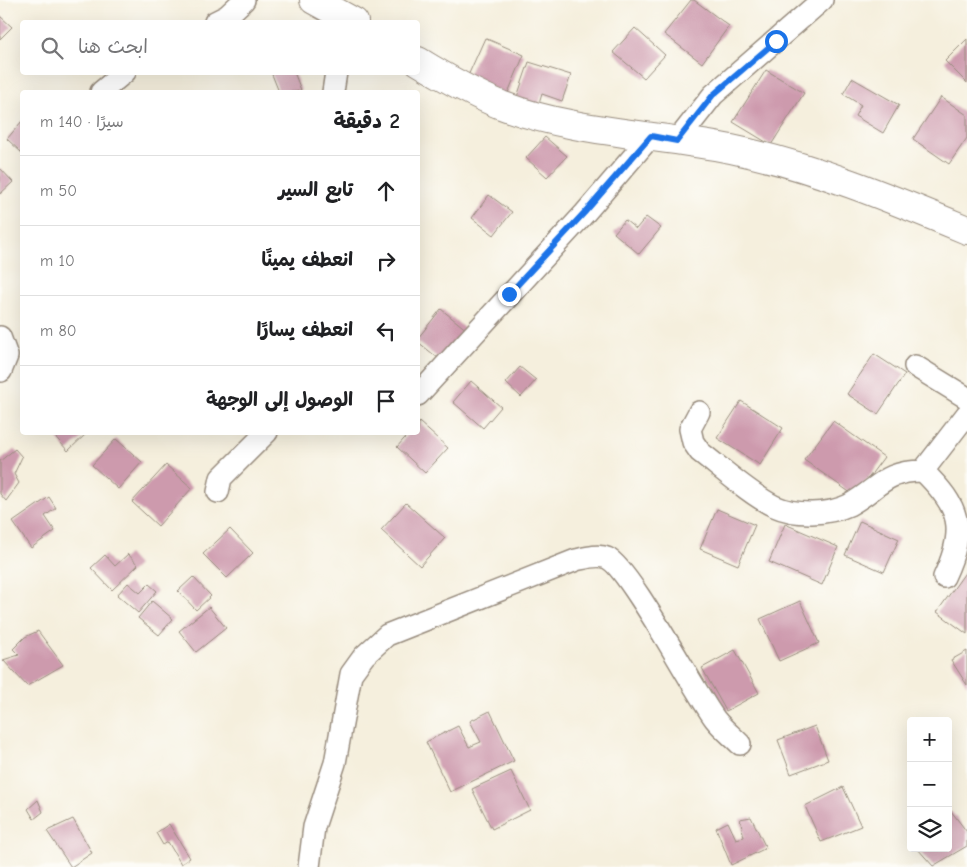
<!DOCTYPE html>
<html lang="ar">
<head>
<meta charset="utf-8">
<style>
	:root { --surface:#fff; --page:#f2f2f2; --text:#202124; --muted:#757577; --line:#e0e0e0 }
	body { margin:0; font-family:"Comic Neue","Playpen Sans Arabic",sans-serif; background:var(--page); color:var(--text); direction:rtl }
	.controls { position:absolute; right:15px; bottom:15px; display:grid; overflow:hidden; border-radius:5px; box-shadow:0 5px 20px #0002 }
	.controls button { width:45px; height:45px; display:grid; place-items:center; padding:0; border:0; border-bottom:1px solid var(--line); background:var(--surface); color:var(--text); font:25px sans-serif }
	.stop { position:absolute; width:15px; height:15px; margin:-11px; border:4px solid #1a73e8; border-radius:50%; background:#fff }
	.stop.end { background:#1a73e8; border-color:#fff; box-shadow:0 1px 5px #0008 }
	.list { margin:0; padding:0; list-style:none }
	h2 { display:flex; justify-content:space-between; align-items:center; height:65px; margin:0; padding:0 20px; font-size:21px }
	h2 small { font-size:16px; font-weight:400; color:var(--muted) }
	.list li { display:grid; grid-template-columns:32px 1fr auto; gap:15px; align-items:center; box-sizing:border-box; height:70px; padding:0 20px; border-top:1px solid var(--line) }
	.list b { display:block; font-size:19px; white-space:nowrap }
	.list em { font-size:16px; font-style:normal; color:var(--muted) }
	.icon { flex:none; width:28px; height:28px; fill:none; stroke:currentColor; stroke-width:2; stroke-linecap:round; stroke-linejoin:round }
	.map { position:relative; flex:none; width:967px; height:867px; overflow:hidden; direction:ltr }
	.search { position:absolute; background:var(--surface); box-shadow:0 5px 20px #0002; left:20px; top:20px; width:400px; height:55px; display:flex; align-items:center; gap:12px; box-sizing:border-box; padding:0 18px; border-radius:5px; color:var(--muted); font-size:19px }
	.panel { position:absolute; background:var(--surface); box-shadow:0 5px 20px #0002; left:20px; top:90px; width:400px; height:345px; border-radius:5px; direction:rtl }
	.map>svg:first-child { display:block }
	.building { fill:#cd9aad }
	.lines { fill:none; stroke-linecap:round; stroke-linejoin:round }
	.minor-casing { stroke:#988c7e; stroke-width:24 }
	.tertiary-casing { stroke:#988c7e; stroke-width:30 }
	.minor { stroke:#fff; stroke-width:21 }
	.tertiary { stroke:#fff; stroke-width:28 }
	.route { stroke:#1a73e8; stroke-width:6 }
</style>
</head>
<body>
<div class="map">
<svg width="967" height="867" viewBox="0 0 967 867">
	<rect width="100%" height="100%" fill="#fdfcf7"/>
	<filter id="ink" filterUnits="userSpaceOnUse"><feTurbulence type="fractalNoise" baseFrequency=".02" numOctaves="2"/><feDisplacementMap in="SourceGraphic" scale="10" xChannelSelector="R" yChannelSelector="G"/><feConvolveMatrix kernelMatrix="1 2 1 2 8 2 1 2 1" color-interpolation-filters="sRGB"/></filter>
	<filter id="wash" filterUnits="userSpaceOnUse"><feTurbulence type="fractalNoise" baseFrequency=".0096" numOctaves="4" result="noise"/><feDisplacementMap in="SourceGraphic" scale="20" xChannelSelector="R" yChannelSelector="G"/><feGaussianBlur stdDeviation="1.12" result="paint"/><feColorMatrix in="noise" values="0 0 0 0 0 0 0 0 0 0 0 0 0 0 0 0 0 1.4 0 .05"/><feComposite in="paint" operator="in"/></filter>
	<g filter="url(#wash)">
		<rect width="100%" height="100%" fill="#f5efdd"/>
		<g id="blocks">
			<path class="building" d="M691,0H694L729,26L702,63L664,34Z
				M0,16L12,27L0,39Z
				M635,28L665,55L644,78L613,52Z
				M485,38L524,55L507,95L467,78Z
				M967,39V83L945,61Z
				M529,62L571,75L562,101L542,94L538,107L516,100Z
				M766,70L804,93L771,145L733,122Z
				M271,72H294L301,90L295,92H279Z
				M852,78L899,105L883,133L855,116L861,105L843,94Z
				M941,97L967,115V138L949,164L913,139Z
				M22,121V153L7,139Z
				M545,137L567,156L547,177L526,158Z
				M0,168L13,182L0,194Z
				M489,195L512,212L494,235L472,218Z
				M646,217L661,228L639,254L614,233L625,220L636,229Z
				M441,309L468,331L443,362L418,342V338Z
				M874,354L905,374L878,414L847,394Z
				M520,367L536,380L521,397L506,383Z
				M471,381L501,407L483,428L453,402Z
				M741,401L783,428L760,465L717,438Z
				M833,421L884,457L855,496L804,460Z
				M419,422L448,448L425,473L397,447L410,432H418Z
				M51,432H88L68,451Z
				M116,439L142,462L118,489L92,465Z
				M15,449L22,457L14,474L19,483L6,501L0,494V461Z
				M166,465L192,488L158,526L132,502Z
				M49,497L56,508L45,516L55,531L31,548L13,522Z
				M406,503L445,538L420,566L381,530Z
				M717,509L755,525L738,565L700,549Z
				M860,521L899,539L884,572L845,555Z
				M785,524L838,547L822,585L769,562Z
				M230,529L253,553L227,578L203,554Z
				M128,554L138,565L112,590L91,568L105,555L115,566Z
				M967,570V634L937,612Z
				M193,577L211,596L196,610L178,591Z
				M128,583L140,593L149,584L157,591L138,613L117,595Z
				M152,601L173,619L159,635L138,618Z
				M800,601L819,643L779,661L760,619Z
				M209,607L226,628L196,652L179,631Z
				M38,631L63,665L27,686L3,660L19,655L13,649L25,637Z
				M735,650L759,693L726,711L702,668Z
				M967,651V685L951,660Z
				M490,711L514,761L450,792L426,742L458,726L469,747L481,742L470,721Z
				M815,726L828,760L791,774L778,740Z
				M511,771L530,810L492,829L472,789Z
				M843,787L861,826L821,842L805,806Z
				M38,800L43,812L34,819L28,809Z
				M951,811L967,832V846L933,866L917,848H948V813Z
				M751,817L766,848L731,865L716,828L728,822L736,839L744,837L740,819Z
				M73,819L92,853L71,867L47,831Z
				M169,824L190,858L181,864L168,842L163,845L156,833Z"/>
		</g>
	</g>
	<g filter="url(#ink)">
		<use href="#blocks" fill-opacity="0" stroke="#988c7e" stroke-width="1"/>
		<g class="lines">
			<g class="minor-casing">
				<path id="minor" d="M215,22L227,16L244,0
					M101,92L125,72
					M333,92L336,72
					M677,141L713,95L822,0
					M0,337L7,356L1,371
					M915,366L967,398
					M418,395L585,213L651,136
					M699,412L690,429L693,442L700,452C721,468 751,495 774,506C796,516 828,515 849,505C880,488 883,471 923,471C960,507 967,528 944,577
					M923,471L967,414
					M218,492L221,478L267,432
					M309,867L314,827L335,763L351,674L364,656L387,635L576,560C585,558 598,554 607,558C629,567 694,691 715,719C722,728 732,736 740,744"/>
			</g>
			<g class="tertiary-casing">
				<path id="tertiary" d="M314,0L354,22
					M418,61C444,77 472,93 501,105C575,133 655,134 731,149C813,166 890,198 967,230"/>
			</g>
			<use href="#minor" class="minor"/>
			<use href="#tertiary" class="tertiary"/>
		</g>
	</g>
	<g class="lines" filter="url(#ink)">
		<path class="route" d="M509,294L584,213L651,136L677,141L713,95L776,41"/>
	</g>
</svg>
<div class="controls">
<button>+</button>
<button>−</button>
<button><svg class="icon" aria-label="layers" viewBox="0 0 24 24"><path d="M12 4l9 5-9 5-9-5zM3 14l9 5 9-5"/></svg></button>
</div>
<div class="stop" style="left:776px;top:41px"></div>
<div class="stop end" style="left:509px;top:294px"></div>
<div class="search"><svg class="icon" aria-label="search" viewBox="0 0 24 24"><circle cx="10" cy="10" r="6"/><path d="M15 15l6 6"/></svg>ابحث هنا</div>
<section class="panel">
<h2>2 دقيقة<small>سيرًا · 140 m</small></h2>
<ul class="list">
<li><svg class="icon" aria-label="ahead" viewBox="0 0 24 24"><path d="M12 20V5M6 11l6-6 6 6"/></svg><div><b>تابع السير</b></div><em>50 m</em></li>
<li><svg class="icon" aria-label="right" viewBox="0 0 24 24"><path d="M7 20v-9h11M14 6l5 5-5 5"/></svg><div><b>انعطف يمينًا</b></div><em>10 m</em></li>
<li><svg class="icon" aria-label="left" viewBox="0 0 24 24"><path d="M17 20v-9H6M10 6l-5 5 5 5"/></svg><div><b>انعطف يسارًا</b></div><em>80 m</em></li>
<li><svg class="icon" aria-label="arrive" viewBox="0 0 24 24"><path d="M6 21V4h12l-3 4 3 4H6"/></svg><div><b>الوصول إلى الوجهة</b></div></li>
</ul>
</section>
</div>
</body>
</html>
